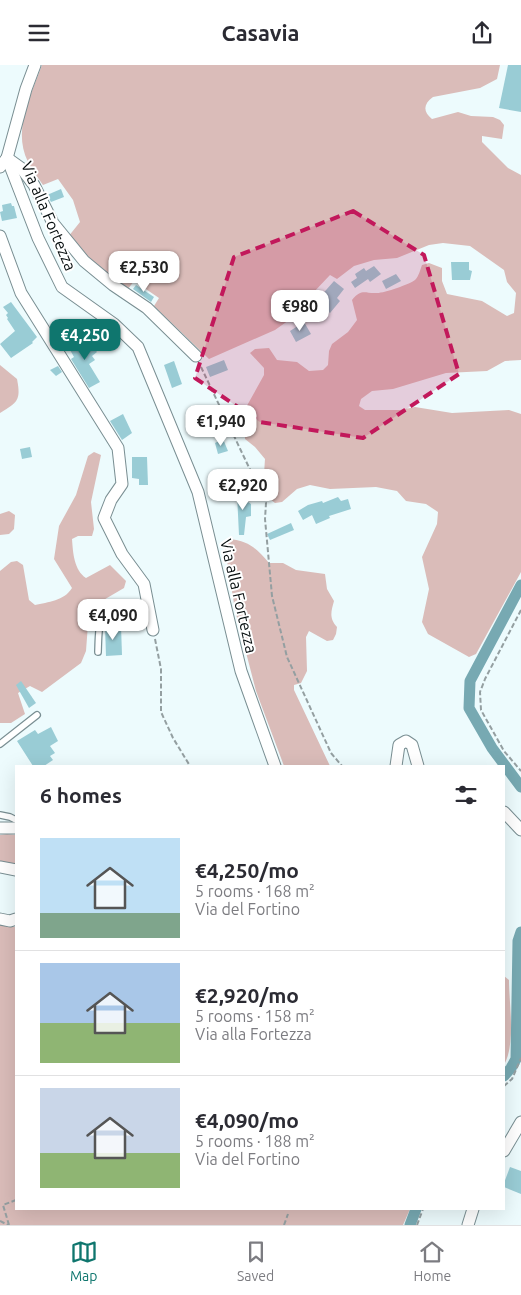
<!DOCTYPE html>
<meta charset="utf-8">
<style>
:root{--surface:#fff;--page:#f2f2f3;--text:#2b2b33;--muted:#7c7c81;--line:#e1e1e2;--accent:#0f766e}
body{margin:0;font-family:Ubuntu,sans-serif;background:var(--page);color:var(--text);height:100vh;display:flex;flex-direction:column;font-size:19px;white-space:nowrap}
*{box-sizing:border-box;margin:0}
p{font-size:16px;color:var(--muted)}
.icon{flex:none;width:28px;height:28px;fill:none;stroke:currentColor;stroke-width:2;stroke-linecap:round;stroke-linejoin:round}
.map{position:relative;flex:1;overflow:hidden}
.details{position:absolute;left:15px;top:700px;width:490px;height:445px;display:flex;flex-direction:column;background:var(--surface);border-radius:0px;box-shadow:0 5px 20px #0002}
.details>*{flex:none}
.price{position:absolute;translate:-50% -42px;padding:0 11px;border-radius:10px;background:#fff;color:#222;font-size:16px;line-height:32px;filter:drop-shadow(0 1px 2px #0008)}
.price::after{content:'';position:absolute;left:50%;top:30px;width:15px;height:11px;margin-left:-8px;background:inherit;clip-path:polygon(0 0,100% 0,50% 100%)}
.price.current{background:var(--accent);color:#fff}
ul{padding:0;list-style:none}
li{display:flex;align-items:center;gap:15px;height:125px;padding:0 25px}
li+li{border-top:1px solid var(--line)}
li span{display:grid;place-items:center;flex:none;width:140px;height:100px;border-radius:0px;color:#555}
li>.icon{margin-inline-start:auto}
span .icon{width:60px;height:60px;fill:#fffc;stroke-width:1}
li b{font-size:21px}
h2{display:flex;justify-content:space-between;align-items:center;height:60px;padding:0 25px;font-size:21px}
header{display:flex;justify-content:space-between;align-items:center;height:65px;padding:0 25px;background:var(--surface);font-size:22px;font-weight:700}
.tab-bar{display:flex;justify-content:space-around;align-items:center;height:70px;border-top:1px solid var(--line);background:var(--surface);font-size:14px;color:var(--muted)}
.tab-bar a{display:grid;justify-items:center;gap:2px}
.tab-bar .current{color:var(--accent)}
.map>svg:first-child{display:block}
.green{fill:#dabcb9}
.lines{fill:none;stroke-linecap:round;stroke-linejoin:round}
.canal{stroke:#77a9b2;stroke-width:11}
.building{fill:#99ccd5}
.lane-casing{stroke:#798e92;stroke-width:8}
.street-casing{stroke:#798e92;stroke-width:13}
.path{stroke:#949fa1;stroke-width:2;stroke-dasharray:5 2.5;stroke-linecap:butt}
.lane{stroke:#fff;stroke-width:5.5}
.street{stroke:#fff;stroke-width:11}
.marked{fill:#c2185b;fill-opacity:0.2;stroke:#c2185b;stroke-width:4;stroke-dasharray:10 6;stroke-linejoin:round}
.labels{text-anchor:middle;stroke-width:4;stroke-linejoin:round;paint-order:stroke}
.street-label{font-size:16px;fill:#060d0e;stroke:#fff}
</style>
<header><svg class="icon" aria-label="menu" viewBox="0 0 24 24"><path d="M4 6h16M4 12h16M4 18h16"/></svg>Casavia<svg class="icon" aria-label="share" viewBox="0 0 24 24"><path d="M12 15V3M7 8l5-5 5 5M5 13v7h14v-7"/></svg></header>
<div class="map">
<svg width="521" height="1160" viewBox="0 0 521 1160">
<rect width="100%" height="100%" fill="#edfbfd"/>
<g class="green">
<path d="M42,0H500L497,14L480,23L433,32C423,39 423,47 432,54L458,47L471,51L493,52L500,55L504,60L502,74L482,71V77L508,103L521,110V295L505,296L487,306L446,308L393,324L372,326L361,334L359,341L365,345H400L415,342L452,348L509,345L521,349V507L476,589L469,592L428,569L422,557L429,524L422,492L437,459L438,447L426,439L406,436L397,426L376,422L330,424L310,420L297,424L282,437L275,438C262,429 264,409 265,394L255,382L245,374L244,346L264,310V303L250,288L255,284L269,283L277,295L297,297L309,306L323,305L328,300L329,286L332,279L348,267L357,255L352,235C362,223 365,229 377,228C385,228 410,219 415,215C419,211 420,205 422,200L429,198L442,203V216L447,229L482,236L507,251L514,248L516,228L507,217L504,205L470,181L443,178L429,180L397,193L374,195L354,201L337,214L330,210L312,229L313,238L275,265L209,294L154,241L159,233L134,216L128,224L85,193L68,172L80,157L73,135L58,114L43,120C38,113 32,105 28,97C12,65 31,30 42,0Z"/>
<path d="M0,300L17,314C21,335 18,337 0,348Z"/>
<path d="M94,387L101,390L91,437L94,464L92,471H78L72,474C73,488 74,505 86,513L110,500L126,516L124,523L95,540L88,559L86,586L81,598L42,627L30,621L18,628L25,649L11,658H0V506L11,497L17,496L23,500L29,535L35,540C48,537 64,536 72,523L54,494L59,461L76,430L88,391Z"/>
<path d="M9,446L15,450L14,464L9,469L0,470V449Z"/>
<path d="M229,474C249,476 256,483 269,498H283L296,505L325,509L327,524L334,536C331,547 329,553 337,562L336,569L333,575L327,576L309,566L306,572L307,606L301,618L294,620V625L330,701H284L256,626L235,545L224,477Z"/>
<path d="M7,769L16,770V800L0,796V770Z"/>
<path d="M0,860L16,862V1144H410L403,1160H0Z"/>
<path d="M504,911L509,915C509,939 516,979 504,1000Z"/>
</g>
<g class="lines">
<g class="canal">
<path d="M521,520L470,616L469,643L492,683L521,722"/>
<path d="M504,1011L511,1003L516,994L518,876L521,867"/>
<path d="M410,1160L416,1144"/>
</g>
</g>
<g class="building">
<path d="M508,0H521V47L499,43Z"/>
<path d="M61,124L64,132L51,137L47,130Z"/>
<path d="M11,138L12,141H14L17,153L2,156L0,147L3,146L2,140Z"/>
<path d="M451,197H469V205L472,206L470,215H452Z"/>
<path d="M374,201L381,209L370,217L368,214L355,223L351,217L357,213L355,209L364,203L366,206Z"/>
<path d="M396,209L401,216L386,224L382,216Z"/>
<path d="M334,216L344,224L337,233L340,236L330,248L323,241L325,239L319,233Z"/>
<path d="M136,220L154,232L151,237L133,224Z"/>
<path d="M11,237L37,272L32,277L33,278L11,293L0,279L15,266L7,254L8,253L6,250L8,248L3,242Z"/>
<path d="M304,257L311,269L296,277L290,266Z"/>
<path d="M86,273L97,287L92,291L95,295L89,299L100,317L89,323L71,294L74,292L69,283Z"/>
<path d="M224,295L228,305L210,312L206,302Z"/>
<path d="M174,296L182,319L172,323L164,300Z"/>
<path d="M58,301L62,307L56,311L50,305Z"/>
<path d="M123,349L132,368L122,375L110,356Z"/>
<path d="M223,374L228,386L218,389L215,378Z"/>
<path d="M30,382L32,392L22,394L20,384Z"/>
<path d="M132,392H147L148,420H139V414L132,413Z"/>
<path d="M248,427V437L251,439V451L246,452L244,470H239L237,429Z"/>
<path d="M338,432L341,436L348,434L351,444L329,451L330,453L316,459L312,450L303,455L298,446L308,440L322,436L323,438Z"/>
<path d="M291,458L294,465L270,475L267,469Z"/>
<path d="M105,561H121L122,590L106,591Z"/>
<path d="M21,616L36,638L29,643L16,620Z"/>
<path d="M51,662L58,676L50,681L55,688L50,691L53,695L44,701H33L17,676L35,665L38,669Z"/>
<path d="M510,1102L521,1106V1129L504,1122V1118Z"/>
</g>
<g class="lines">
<defs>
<g id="lane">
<path d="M98,587C99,560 97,541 131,540L150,561"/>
<path d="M0,679L37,650"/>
<path d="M0,750L10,752L16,755"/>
</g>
<g id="street">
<path d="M7,93L38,173L62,222L114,259L138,282L198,427L241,606L275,701"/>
<path d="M7,93L21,103L34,120L53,158L84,196L113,220L147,243L196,291"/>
<path d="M0,102L7,93L26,24L35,0"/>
<path d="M0,171L21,228L118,383L122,419L111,435L104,453L122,489L144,519L153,565"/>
<path d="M396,701L399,680L406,676L412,680L418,701"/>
<path d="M504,747L521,765"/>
<path d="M0,763H16"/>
<path d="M0,802L16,805"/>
<path d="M0,854L10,856L16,854"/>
<path d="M504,1086L521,1057"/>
<path d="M468,1160L473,1144"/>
</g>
</defs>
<use href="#lane" class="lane-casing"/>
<use href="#street" class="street-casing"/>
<g class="path">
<path d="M201,302L266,438L265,454L272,531L287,592L331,688L342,701"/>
<path d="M521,545L485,614L480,627L481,645L504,686L521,706"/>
<path d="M155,574L161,604V647L173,673L190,701"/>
<path d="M504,1021L512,1014L521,993"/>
<path d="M0,1156L8,1160"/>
<path d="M9,1160L3,1140L16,1135"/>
<path d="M284,1160L288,1149"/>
<path d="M417,1160L423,1144"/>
</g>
<use href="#lane" class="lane"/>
<use href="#street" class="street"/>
</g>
<path class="marked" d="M353,146L424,190L459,309L363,373L260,357L195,313L234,192Z"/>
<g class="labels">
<g class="street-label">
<text transform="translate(49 151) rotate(67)" y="6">Via alla Fortezza</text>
<text transform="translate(239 531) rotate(77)" y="6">Via alla Fortezza</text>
</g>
</g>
</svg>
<b class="price" style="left:144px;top:228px">€2,530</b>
<b class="price" style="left:300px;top:267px">€980</b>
<b class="price current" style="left:85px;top:296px">€4,250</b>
<b class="price" style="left:221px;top:382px">€1,940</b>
<b class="price" style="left:243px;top:446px">€2,920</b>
<b class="price" style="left:113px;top:576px">€4,090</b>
<section class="details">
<h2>6 homes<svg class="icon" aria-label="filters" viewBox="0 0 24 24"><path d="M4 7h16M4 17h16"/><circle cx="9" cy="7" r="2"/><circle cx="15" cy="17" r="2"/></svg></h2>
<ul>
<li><span style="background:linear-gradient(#bfe0f5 75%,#7fa58c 0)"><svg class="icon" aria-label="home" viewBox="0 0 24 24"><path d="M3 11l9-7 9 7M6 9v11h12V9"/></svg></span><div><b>€4,250/mo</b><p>5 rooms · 168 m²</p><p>Via del Fortino</p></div></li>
<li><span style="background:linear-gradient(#a9c7e8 60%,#8fb573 0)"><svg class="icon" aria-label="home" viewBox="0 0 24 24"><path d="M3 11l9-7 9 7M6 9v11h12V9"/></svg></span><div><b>€2,920/mo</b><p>5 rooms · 158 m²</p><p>Via alla Fortezza</p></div></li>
<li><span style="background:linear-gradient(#c9d6e8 65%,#8fb573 0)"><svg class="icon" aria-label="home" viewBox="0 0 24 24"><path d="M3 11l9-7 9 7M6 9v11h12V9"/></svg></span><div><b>€4,090/mo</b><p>5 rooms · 188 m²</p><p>Via del Fortino</p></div></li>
</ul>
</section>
</div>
<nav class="tab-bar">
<a class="current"><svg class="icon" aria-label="map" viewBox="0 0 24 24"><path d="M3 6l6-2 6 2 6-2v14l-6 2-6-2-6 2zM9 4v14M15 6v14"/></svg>Map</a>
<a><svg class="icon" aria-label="saved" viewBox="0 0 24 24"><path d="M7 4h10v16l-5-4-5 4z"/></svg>Saved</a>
<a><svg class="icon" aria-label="home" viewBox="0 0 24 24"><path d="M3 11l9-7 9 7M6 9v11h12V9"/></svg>Home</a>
</nav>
